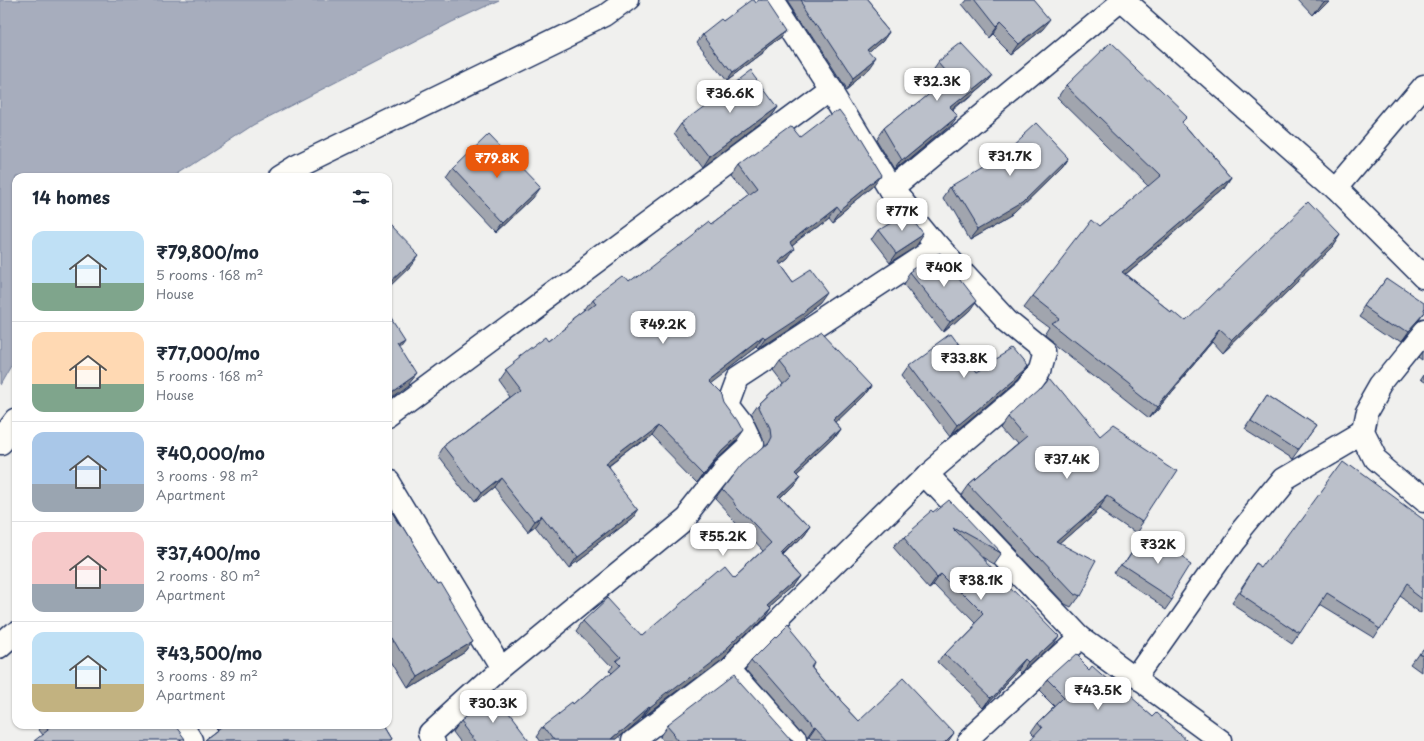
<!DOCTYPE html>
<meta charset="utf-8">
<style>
:root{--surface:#fff;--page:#f6f6f7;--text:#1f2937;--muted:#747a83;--line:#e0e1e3;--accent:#ea580c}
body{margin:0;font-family:"Playpen Sans",sans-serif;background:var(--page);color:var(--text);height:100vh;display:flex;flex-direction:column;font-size:15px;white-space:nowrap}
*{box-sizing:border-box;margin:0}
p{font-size:13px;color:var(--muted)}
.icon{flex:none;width:22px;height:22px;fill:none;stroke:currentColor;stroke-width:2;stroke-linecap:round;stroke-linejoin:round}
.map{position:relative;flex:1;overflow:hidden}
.details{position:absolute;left:12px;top:173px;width:380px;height:556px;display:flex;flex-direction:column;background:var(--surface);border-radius:12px;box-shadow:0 1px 3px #0004}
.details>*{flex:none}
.price{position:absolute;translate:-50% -34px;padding:0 9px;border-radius:8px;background:#fff;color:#222;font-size:13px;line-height:26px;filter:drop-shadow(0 1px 2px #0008)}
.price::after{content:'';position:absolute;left:50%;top:24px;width:12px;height:9px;margin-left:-6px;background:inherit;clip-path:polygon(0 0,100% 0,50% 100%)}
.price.selected{background:var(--accent);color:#fff}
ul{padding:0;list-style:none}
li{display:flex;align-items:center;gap:12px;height:100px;padding:0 20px}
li+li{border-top:1px solid var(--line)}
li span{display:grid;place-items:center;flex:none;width:112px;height:80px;border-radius:12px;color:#555}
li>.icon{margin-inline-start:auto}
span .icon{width:48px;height:48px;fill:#fffc;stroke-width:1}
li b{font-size:17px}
h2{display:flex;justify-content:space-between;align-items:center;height:48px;padding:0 20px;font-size:17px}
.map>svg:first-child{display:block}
.water{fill:#a7adbd;stroke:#6f7b97}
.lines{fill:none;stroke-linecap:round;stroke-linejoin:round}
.street-casing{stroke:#1b2f5e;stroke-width:25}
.secondary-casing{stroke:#1b2f5e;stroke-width:25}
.street{stroke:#fdfcf7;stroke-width:22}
.secondary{stroke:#fdfcf7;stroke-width:22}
.wall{fill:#a1a5ae;stroke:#1b2f5e}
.shaded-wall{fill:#83868d;stroke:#1b2f5e}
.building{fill:#bbc0ca;stroke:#1b2f5e}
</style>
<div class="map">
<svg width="1424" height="741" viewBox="0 0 1424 741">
<rect width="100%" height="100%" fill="#f0f0ee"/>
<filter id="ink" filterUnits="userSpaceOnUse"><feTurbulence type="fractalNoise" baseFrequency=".025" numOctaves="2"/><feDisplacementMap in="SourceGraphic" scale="8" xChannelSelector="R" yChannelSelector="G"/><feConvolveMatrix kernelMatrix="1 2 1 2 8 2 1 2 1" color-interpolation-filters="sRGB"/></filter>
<g filter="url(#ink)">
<path class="water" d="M0,0H499L452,22L253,125L174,177H16V357L0,385Z"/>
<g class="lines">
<defs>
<g id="street">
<path d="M1122,0L1336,189L1424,277"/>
<path d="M830,88L892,190L1122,0"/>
<path d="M1336,189L1424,85"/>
<path d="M892,190L938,246L1007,321L1045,352L1040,370L1026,389L926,474"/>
<path d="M1424,333L1382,385L1366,413L1362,433L1375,459L1424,500"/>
<path d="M388,416L830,88L773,0"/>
<path d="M388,482L501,669L430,734L435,741"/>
<path d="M0,646L16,632"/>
<path d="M729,668L793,741"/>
<path d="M501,669L685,518L724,469L751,444L741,423L727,405L737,378L938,246"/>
<path d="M1136,679L1234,540L1284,479L1362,433"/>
<path d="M182,725L192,741"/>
<path d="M633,741L729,668L926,474L1080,637"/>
<path d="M967,741L1080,637L1222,741"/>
</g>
<g id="secondary">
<path d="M279,177L295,167L605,16L627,0"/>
<path d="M0,443L16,422"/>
</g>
</defs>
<use href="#street" class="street-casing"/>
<use href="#secondary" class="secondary-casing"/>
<use href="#street" class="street"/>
<use href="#secondary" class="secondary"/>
</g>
<g class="wall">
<path d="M788,0H866L892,31L885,41L870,53L869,70L846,89Z"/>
<path d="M965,0H1035L1043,29L1012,54L992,34L988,38L961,5Z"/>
<path d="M1297,0H1328L1312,16Z"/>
<path d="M755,3L783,38L726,81L696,42L702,34L723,21Z"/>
<path d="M938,60L992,75L984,85L954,111L950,125L895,171L876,139L883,129L941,82L931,70Z"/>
<path d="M1066,86L1184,122L1232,178L1224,190L1125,274L1171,311L1185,320L1340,235L1332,247L1222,354L1212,343L1149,418L1045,336L1050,328L1023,308L1032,296L1099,227L1148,186L1058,98Z"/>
<path d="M777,107L770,117L702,168L675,132L682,122Z"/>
<path d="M801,138L875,187L833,221L829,216L792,245L787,258L779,264L792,282L822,304L796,324L758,349L756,347L709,382L736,441L714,461L698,481L652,434L608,468L632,518L568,567L536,526L528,532L493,488L473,504L438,458L444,448L510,397L497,379L504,369L549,341L587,312L586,310L593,300L629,283L712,224L748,197L732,176L739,166Z"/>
<path d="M1069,158L1062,168L1017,212L970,239L945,196L952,186Z"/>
<path d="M453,169L534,198L497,233L446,179Z"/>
<path d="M878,230L918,245L889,263L871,240Z"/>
<path d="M911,273L969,311L944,333L904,283Z"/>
<path d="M1387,278L1423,311L1418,322L1400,343L1360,316Z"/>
<path d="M1424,352V360L1420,357Z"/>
<path d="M780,359L871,386L864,396L836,423L841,429L834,439L797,474L799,476L792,486L780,498L808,527L801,537L785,554L802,573L795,583L769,606L770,607L763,617L721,659L642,718V717L615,741H540L536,735L543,725L574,704L609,673L607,671L611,666L577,630L584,620L642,635L685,600L733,578L763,550L716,500L723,490L763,446L762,439L751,416L758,406L783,382L773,369Z"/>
<path d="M910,365L976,371L1017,380L950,437L903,375Z"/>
<path d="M1424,376V385L1420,382Z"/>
<path d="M1267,393L1317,426L1293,459L1244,428Z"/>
<path d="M1009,416L1143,521L1136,531L1101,507L1059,544L1078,596L1071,606L1065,603L962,494L969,484L1017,443L1002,426Z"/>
<path d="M388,507L437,584L474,640L466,651L406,688L388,658Z"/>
<path d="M934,513L1001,554L994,564L982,557L1052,646L1022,674L1019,671L985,707L939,663L946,653L974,624L934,583L930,586L895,546L903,536Z"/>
<path d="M1424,519V613L1400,596L1373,638L1319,605L1293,644L1232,604L1258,565L1264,569Z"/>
<path d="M1145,532L1171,597L1164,607L1116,576Z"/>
<path d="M1424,650V673L1413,665Z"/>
<path d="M753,659L815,661L813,666L841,701L859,720L945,741H809L807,739L805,740L802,733L746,669Z"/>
<path d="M1091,669L1153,717L1033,736L1030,733L1037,723L1054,706L1039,691L1046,681Z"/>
<path d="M462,719L527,741H464L455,729Z"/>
<path d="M43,725H171L43,735L39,730Z"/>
<path d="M218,725H382L391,740L390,741H206L220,730L218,728L219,727Z"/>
<path d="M667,726L791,739L794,741H664L660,736Z"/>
</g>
<g class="shaded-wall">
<path d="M1324,0H1328L1312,16L1322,2Z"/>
<path d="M1051,19L1043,29L1012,54L1019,44Z"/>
<path d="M999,24L992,34L988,38L995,28Z"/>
<path d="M789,30L783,38L726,81L732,73Z"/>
<path d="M892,31L885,41L861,61L868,51Z"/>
<path d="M876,60L869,70L846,89L853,79Z"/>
<path d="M992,75L984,85L944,118L951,108Z"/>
<path d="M777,107L770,117L702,168L709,157Z"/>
<path d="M958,115L950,125L895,171L902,161Z"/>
<path d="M1069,158L1062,168L1017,212L970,239L978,229Z"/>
<path d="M882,177L875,187L833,221L840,211Z"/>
<path d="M1232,178L1224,190L1114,283L1122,272Z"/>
<path d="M541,188L534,198L497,233L504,223Z"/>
<path d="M836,206L829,216L783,252L790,242Z"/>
<path d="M925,234L918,245L889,263L896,253Z"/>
<path d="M1340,235L1332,247L1222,354L1231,342Z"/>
<path d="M794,248L787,258L770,271L777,261Z"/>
<path d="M419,255L411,266L388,288V284Z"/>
<path d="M829,294L822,304L796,324L758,349L765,339Z"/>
<path d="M976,301L969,311L944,333L951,323Z"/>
<path d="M1424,314L1418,322L1400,343L1407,333Z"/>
<path d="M1220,332L1212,343L1149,418L1157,406Z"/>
<path d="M763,337L756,347L700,390L707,380Z"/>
<path d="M404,338L395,350L397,342Z"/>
<path d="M1027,366L1017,380L950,437L957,427Z"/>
<path d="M417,374L408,385L388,400V395L389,394Z"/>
<path d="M871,386L864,396L827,432L834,421Z"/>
<path d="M659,424L652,434L598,475L605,465Z"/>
<path d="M841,429L834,439L788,482L795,472Z"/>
<path d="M743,431L736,441L714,461L698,481L705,471L721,451Z"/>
<path d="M799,476L792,486L771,506L778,496Z"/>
<path d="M500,478L493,488L473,504L480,494Z"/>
<path d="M1108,497L1101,507L1049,553L1056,542Z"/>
<path d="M639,508L632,518L568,567L575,557Z"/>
<path d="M543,516L536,526L528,532L535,522Z"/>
<path d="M808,527L801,537L776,562L783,552Z"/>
<path d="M802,573L795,583L760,614L767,604Z"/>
<path d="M941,573L934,583L930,586L937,576Z"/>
<path d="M770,607L763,617L721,659L642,718L650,708Z"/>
<path d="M1059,636L1052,646L1022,674L1029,664Z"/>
<path d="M474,640L466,651L406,688L414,676Z"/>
<path d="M1026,661L1019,671L985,707L992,697Z"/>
<path d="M649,707L642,717L615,741H610Z"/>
<path d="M814,729L807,739L805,740L812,730Z"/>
<path d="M952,731L945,741H942Z"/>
</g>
<g class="building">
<path d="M751,0H753L755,3L759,0H769L789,30L732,73L702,34L721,19L723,21Z"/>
<path d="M801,0H866L892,31L868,51L876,60L853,79Z"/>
<path d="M973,0H1035L1051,19L1019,44L999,24L995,28Z"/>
<path d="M961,42L992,75L951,108L958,115L902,161L883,129L950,74L938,60Z"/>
<path d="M1110,43L1187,117L1183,121L1232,178L1122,272L1171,311L1172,309L1185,320L1308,202L1340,235L1231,342L1220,332L1157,406L1053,324L1061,319L1032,296L1091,220L1099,227L1159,176L1066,86Z"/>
<path d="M750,71L777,107L709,157L682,122Z"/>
<path d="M839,109L848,121L882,177L840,211L836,206L790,242L794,248L777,261L792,282L811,270L829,294L803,314L765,339L763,337L707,380L722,395L724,402L737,420L743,431L721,451L705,471L659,424L605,465L639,508L575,557L543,516L535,522L500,478L480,494L444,448L520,390L504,369L546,337L549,341L596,305L593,300L624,277L629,283L709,221L712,224L757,190L739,166L792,127L801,138Z"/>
<path d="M1036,123L1069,158L1024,202L978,229L952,186L997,159Z"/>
<path d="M489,134L541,188L504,223L453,169Z"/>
<path d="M908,212L925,234L896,253L878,230Z"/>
<path d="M388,223L419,255L388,284Z"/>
<path d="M940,254L976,301L951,323L911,273Z"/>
<path d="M1387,278L1424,303V310L1423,311L1424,314L1407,333L1367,306Z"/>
<path d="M388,313L404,338L397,342L417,374L389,394L388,396Z"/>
<path d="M821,333L871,386L834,421L841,429L795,472L799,476L778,496L808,527L783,552L802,573L767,604L770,607L728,648L650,708L649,707L610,741H555L543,725L573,702L574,704L618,665L614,661L619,657L584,620L608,598L642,635L684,599L685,600L724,567L733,578L772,542L723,490L740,467L767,443L770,437L769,429L758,406L792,374L780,359Z"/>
<path d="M950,336L976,371L1013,349L1027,366L1024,370L957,427L910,365Z"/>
<path d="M1050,377L1100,438L1113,427L1177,469L1143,521L1108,497L1056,542L1096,563L1078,596L1072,593L969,484L1026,436L1009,416L1041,388Z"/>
<path d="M1267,393L1317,426L1300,449L1251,418Z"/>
<path d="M1344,460L1424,519V598L1407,585L1380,628L1326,594L1300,634L1240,594L1258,565L1264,569Z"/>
<path d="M950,500L1001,554L952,527L1059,636L1029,664L1026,661L992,697L946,653L983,615L941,573L937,576L903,536L932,511L934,513Z"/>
<path d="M388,507L400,526H401L437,584L440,583L474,640L414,676L392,638L388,640Z"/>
<path d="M1145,532L1192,563L1171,597L1123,566Z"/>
<path d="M786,626L815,661L812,665L841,701L859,720L903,679L952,731L942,741H825L814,729L812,730L809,723L753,659Z"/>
<path d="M1424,650V657L1420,655Z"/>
<path d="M1076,654L1091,669L1094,665L1153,717L1157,713L1188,741H1029L1041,728L1037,723L1063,698L1046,681Z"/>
<path d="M734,675L791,739L794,741H680L667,726Z"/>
<path d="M494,696L527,740L526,741H479L462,719Z"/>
<path d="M52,725H171L183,741H35L53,727Z"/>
<path d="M227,725H382L391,740L389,741H206Z"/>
</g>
</g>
</svg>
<b class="price" style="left:937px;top:102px">₹32.3K</b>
<b class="price" style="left:730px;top:114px">₹36.6K</b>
<b class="price" style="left:1010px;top:177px">₹31.7K</b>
<b class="price selected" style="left:497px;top:179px">₹79.8K</b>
<b class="price" style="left:902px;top:232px">₹77K</b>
<b class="price" style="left:944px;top:288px">₹40K</b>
<b class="price" style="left:663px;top:345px">₹49.2K</b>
<b class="price" style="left:964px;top:379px">₹33.8K</b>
<b class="price" style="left:1067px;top:480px">₹37.4K</b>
<b class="price" style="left:723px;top:557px">₹55.2K</b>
<b class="price" style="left:1158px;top:565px">₹32K</b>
<b class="price" style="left:981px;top:601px">₹38.1K</b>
<b class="price" style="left:1098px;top:711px">₹43.5K</b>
<b class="price" style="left:493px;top:724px">₹30.3K</b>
<section class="details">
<h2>14 homes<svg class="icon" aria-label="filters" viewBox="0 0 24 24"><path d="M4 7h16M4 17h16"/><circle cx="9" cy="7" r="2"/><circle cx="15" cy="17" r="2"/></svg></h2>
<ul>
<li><span style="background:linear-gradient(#bfe0f5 65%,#7fa58c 0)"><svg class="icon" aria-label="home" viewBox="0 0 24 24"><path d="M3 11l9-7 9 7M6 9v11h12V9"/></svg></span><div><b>₹79,800/mo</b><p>5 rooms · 168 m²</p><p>House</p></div></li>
<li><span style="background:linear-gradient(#ffd9b3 65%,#7fa58c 0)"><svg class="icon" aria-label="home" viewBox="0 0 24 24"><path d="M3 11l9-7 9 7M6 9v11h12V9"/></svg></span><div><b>₹77,000/mo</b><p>5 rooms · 168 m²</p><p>House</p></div></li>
<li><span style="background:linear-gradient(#a9c7e8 65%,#9aa5b1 0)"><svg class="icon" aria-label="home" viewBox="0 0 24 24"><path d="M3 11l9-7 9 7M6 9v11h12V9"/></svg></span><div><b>₹40,000/mo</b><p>3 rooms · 98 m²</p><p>Apartment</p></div></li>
<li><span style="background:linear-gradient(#f6c9c9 65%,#9aa5b1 0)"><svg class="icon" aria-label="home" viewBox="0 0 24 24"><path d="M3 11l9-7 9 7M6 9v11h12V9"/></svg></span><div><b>₹37,400/mo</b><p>2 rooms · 80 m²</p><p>Apartment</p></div></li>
<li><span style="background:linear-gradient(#bfe0f5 65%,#c2b280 0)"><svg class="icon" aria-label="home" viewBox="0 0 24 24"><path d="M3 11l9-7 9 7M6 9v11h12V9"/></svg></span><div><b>₹43,500/mo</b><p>3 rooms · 89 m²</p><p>Apartment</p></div></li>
</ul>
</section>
</div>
